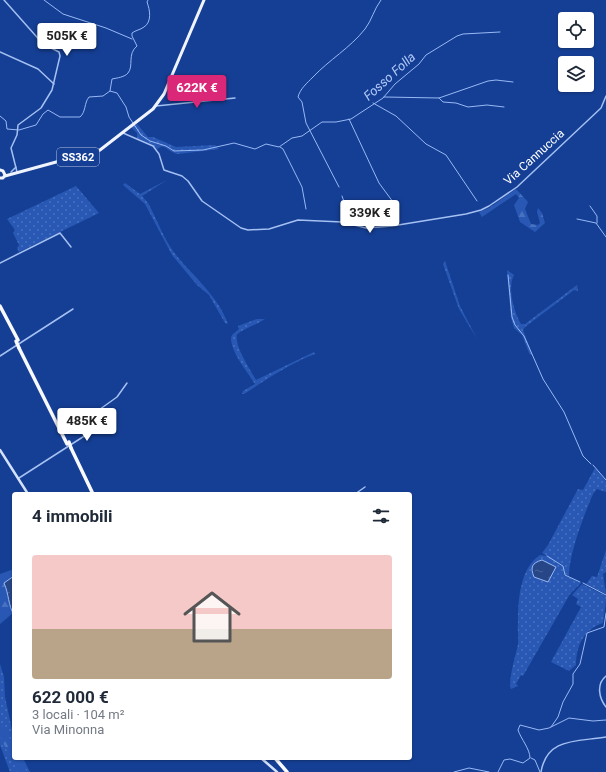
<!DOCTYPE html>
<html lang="it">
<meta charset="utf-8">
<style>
:root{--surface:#fff;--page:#f6f6f7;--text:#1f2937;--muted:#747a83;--line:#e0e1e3;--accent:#db2777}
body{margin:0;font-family:Roboto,sans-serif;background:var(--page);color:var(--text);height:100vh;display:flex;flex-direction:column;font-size:15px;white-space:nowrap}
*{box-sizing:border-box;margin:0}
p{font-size:13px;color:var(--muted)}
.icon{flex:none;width:22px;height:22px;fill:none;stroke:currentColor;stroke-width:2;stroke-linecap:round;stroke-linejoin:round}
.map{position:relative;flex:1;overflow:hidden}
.sheet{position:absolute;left:12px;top:492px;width:400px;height:268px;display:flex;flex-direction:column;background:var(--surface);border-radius:4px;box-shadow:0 1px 3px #0004}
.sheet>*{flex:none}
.fabs{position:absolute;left:558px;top:12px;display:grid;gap:8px}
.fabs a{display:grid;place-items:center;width:36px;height:36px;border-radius:4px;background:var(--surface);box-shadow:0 1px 3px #0004;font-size:20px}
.price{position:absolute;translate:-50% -34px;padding:0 9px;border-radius:4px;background:#fff;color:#222;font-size:13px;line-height:26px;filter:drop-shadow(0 1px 2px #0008)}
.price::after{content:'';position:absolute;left:50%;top:24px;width:12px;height:9px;margin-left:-6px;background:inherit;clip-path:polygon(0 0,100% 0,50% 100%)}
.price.selected{background:var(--accent);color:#fff}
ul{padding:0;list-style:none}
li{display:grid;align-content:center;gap:8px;height:212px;padding:0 20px}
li+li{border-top:1px solid var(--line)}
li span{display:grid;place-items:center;height:124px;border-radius:4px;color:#555}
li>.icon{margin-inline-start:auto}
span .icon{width:72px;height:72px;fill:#fffc;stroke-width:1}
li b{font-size:17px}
h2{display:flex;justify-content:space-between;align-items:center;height:48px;padding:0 20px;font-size:17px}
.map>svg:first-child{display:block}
.grass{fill:url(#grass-dots)}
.forest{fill:url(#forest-firs)}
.water{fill:url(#water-ripples);stroke:#98b9f5}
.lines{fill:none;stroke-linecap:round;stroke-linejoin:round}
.stream{stroke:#98b9f5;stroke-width:1}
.minor{stroke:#a5c0f2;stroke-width:1.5}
.secondary{stroke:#d4e1fc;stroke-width:2.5}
.primary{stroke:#f0f4ff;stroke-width:3}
.trunk{stroke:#f8faff;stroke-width:3.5}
.trunk-bridge{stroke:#f8faff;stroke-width:3.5}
.labels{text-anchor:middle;stroke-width:4;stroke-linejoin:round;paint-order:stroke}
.shield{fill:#153f95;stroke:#b9c5df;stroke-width:1}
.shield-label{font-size:11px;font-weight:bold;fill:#fff}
.street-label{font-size:12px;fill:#fff;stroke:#153f95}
.water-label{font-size:13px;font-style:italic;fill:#b2caf8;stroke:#153f95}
</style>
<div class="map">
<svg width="606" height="772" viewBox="0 0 606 772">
<defs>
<pattern id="grass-dots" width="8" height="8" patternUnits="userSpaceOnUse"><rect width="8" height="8" fill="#2858b4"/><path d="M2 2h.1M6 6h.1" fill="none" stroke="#4871bf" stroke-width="1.8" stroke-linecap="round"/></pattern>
<pattern id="forest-firs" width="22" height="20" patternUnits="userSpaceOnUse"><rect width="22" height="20" fill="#2858b4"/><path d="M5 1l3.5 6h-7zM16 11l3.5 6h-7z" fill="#4871bf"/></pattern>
<pattern id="water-ripples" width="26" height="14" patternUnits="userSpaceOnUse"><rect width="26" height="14" fill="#274687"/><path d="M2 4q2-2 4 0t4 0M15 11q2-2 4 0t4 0" fill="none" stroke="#476299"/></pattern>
</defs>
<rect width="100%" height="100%" fill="#153f95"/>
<g class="grass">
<path d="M137,124L148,137H153L176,147L215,145L219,149L178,154C171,153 168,148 162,146L157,149L149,143L137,138V133L131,127Z"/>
<path d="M167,180L142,196L148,203C157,219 164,240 176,255C194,277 218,296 228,324L225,323L209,295L197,285L172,255L145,204L123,185L125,183L140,194Z"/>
<path d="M76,186L99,213L19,252L17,248L19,245L13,233L15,230L7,219Z"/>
<path d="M445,261L460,306L477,339L459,309L443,264Z"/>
<path d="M507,270L514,275C507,288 514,312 521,324H525L577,285L578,291L574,290L525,327L523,330L533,356L529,353L522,335L514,328L511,318Z"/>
<path d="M257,319H265C256,325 245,328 237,334C234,346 250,369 256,380L314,352L315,354C289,364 267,379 244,394H242L243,391L255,384C247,371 232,354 231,339C231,334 236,332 239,329L238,326Z"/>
<path d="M595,468L606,481V492L597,489L593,494C584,515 569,554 569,576L565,574L563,565L542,553L548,545L578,489L583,490Z"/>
<path d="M606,550V572L603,574L606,594L586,584L592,576L597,577Z"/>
<path d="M540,555L547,556L563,566L564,575L581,583L570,594L523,676L521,675L516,684L518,686L511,689C508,679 516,655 518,644C519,637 517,629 518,622C518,600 520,568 540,555Z"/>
<path d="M582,584L606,596C606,605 604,614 603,623C584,629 576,646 576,665L569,671L551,662L581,607L576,604L578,599L572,595Z"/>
<path d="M0,664L4,677L5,697L14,739V758H23L30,772H10L0,745Z"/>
</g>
<g class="forest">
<path d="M516,189L528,202L525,209L531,224L538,225L540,223L537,212L538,208L542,213L545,223L535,232L520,222L514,205L519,198L516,194L482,217L479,212L489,208Z"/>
<path d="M14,569V576L4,583C9,594 8,604 13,613L0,624V574Z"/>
<path d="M2,726L14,745V758H19L27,772H16C15,756 0,748 0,728Z"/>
</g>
<g class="water">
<path d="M542,560L556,567L548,582L534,577C530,567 532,563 542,560Z"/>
<path d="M14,576V615C8,605 9,594 4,583Z"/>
</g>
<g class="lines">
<g class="stream">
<path d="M44,0L63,14L106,28L132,39"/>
<path d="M110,91L112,79C117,78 125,77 128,73C134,66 127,54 137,46L132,36V33C136,30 140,30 144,27C152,22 150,10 147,2L148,0"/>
<path d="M384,97L439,98L488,81L496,80L513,82"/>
<path d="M439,98L443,102L456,103L468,107L487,105L504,107"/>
<path d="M373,103L396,116L426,144L446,155L477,201"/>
<path d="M0,116L6,121L7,129L19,130L36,125L43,114L48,110L60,117H80C86,112 84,103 89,97L103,96L110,91L117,93L126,107L129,117L141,135L150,141L166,146L174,151L203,150L234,143L255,149L266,144L279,147L292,138L302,136L322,122H336L351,119L383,98L395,84L419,64L426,55L457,36L463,34L500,32"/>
<path d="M349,119L379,183L396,206"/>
<path d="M280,147L283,149L302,187L306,209"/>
<path d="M339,187L306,123L302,102L298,97C300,89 307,83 313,77C329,60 350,48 365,29C372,20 374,9 381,0"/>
<path d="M342,196L347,210"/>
<path d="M590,206L597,216V223"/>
<path d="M577,219L596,223L606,237"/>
<path d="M508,275L512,317L515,325L524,336L543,379L564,412L583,456L591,464"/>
<path d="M593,465L606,480"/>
<path d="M547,556L563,566L565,575L580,582"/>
<path d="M583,583L606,595"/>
<path d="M551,727L558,717L563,702L573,684V674L580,664L587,633L604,627L606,613"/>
<path d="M531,758L535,760L540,772"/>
<path d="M454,772L469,768L489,772"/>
<path d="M498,772L504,760L510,759L523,763L530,758C530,749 521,739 518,730L520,725L539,730L549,728L569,718L593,721L606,720"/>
</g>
<g class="minor">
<path d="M4,0L43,44L59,52L60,56L52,90L41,108L18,125L17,135L11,148L17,172"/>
<path d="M0,52L38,69L54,84"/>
<path d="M156,106L235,98"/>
<path d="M123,133L153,146L159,154L164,170L182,176L188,181L202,201L241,228L248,230L269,229L298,220L342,222L366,228L392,226L466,214L481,210L489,206L517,187L601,108L606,96"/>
<path d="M11,172L16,167"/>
<path d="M0,263L60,233L71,247"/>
<path d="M0,356L73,309"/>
<path d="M19,478L89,433L87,426L89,417L117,397L127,383"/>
<path d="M355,494L365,487"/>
<path d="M606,676C596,684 599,698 606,707"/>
<path d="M541,772C547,737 577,742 606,737"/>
</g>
<g class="secondary">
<path d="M0,450L28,494"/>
<path d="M261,758L277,772"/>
</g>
<g class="primary">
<path d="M0,170L3,171L5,175L3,178H0"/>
<path d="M5,176L100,150L153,109L164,94L204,0"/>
</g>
<g class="trunk">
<path d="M0,306L18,340"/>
<path d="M19,348L67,444"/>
<path d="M71,448L93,494"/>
<path d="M275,758L287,772"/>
</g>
<g class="trunk-bridge">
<path d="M16,341L19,348"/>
<path d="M69,442L71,448"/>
</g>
</g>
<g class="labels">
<rect class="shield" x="57" y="148" width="42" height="18" rx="3"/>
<g class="shield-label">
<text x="78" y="161">SS362</text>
</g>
<g class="street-label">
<text transform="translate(534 157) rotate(-42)" y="4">Via Cannuccia</text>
</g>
<g class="water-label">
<text transform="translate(389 76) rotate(-42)" y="5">Fosso Folla</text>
</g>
</g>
</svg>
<div class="fabs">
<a><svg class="icon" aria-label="locate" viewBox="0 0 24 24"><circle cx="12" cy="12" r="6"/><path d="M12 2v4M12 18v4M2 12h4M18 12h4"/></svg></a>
<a><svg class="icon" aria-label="layers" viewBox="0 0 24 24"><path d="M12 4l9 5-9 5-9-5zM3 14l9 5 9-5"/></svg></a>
</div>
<b class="price" style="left:67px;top:57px">505K €</b>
<b class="price selected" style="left:197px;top:109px">622K €</b>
<b class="price" style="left:370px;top:234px">339K €</b>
<b class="price" style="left:87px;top:442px">485K €</b>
<section class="sheet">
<h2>4 immobili<svg class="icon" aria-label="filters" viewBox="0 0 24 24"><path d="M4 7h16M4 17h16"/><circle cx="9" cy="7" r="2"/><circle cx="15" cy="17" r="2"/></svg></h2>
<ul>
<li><span style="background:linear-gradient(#f6c9c9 60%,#b9a48a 0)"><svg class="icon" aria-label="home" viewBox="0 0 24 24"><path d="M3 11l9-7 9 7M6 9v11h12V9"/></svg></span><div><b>622 000 €</b><p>3 locali · 104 m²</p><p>Via Minonna</p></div></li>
</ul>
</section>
</div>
